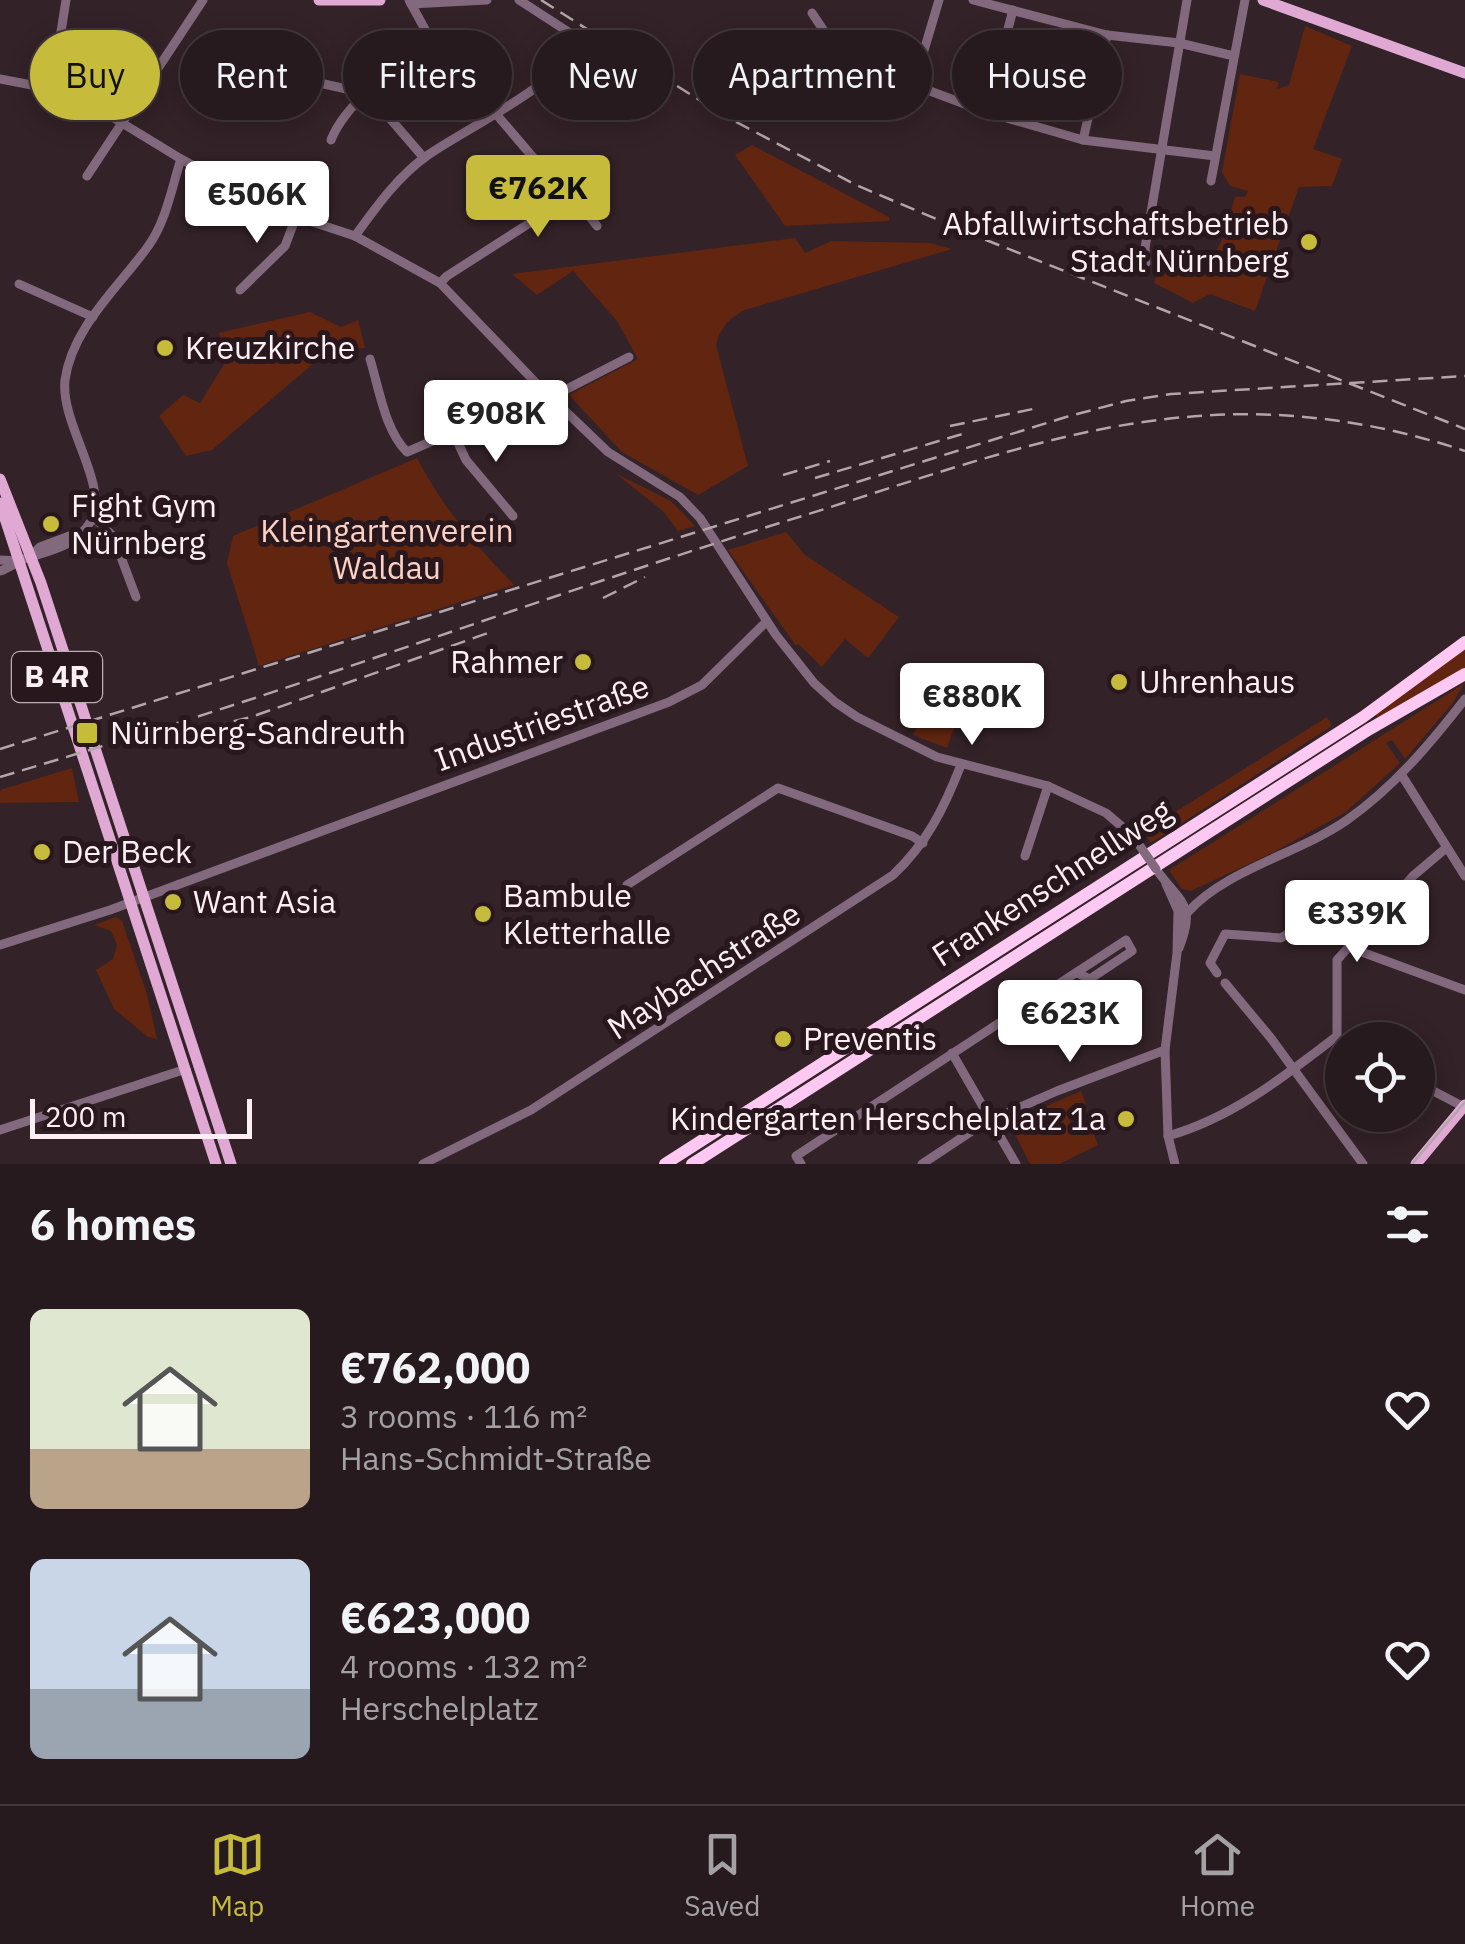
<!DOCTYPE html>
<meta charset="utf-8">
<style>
:root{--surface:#261a1e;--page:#32272b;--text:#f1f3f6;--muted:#a4a1a4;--line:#42383c;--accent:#c7bb3b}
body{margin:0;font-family:"IBM Plex Sans",sans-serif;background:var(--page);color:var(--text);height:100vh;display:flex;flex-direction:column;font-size:38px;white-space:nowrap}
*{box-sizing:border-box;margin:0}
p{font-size:32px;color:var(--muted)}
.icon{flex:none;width:55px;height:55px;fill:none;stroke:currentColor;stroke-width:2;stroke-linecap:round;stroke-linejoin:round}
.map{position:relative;height:1164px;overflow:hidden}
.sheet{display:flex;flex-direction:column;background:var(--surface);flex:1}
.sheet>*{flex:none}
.top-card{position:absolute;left:30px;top:30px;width:1405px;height:90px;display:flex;gap:20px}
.controls{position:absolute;left:1325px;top:1022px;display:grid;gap:20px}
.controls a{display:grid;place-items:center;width:110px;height:110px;border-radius:50%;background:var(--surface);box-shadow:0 5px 25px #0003,0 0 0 2px var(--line);font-size:50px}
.scale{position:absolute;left:30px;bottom:25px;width:222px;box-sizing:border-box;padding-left:10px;border:5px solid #fcf0f4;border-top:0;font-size:28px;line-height:35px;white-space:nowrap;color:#fcf0f4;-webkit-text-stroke:8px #28181e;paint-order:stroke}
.price{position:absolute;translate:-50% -85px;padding:0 22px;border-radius:10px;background:#fff;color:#222;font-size:32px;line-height:65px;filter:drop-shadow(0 2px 5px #0008)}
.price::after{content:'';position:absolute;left:50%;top:60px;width:30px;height:22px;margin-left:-15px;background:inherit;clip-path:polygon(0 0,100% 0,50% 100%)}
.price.selected{background:var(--accent);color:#111}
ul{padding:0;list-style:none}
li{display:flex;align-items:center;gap:30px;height:250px;padding:0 30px}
li span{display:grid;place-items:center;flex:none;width:280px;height:200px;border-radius:15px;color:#555}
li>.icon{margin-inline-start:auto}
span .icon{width:120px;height:120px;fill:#fffc;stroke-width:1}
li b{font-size:42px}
h2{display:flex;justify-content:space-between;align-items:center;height:120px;padding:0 30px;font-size:42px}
.tag{padding:0 35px;border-radius:45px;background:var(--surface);box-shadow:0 5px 25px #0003,0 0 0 2px var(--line);font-size:35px;line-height:90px}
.tag.selected{background:var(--accent);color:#111}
.tabs{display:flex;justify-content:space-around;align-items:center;height:140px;border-top:2px solid var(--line);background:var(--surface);font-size:28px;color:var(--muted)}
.tabs a{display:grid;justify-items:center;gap:5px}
.tabs .selected{color:var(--accent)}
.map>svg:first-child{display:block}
.green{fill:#612510}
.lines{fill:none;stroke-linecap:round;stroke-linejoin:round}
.minor{stroke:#83697d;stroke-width:9}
.major{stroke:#e0a9d4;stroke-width:11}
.highway{stroke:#fdc8f1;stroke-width:12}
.tram{stroke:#b3a6aa;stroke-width:2.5}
.rail{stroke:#b3a6aa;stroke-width:2.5;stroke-dasharray:15 8;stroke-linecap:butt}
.minor-bridge{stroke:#83697d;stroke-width:9}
.poi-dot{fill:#c7bb3b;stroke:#28181e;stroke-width:4}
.labels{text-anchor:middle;stroke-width:10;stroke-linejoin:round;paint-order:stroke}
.shield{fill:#28181e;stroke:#bcafb4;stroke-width:2.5}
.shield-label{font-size:30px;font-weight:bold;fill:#fcf0f4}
.poi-label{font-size:32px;fill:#fcf0f4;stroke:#28181e;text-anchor:start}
.park-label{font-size:32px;fill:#fcd1c4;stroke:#28181e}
.street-label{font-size:32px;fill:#fcf0f4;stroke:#28181e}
</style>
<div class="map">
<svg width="1465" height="1164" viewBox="0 0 1465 1164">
<rect width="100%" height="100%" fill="#332228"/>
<g class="green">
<path d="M1305,26L1352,46L1313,149L1342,159L1332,186L1299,187L1255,311L1210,294L1193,303L1154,283L1161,261L1203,274L1223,238L1235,197H1245L1248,191L1230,186L1222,172L1240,74L1279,82L1277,89L1289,85Z"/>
<path d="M752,145L889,217V221L785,226L735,155Z"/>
<path d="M795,238L805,253L831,241L930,243L952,249L745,310C728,319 721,327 716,345L748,466L698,495L622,452L569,395L638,359L617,321L573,271L537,295L512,274Z"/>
<path d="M310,312L341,327L358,320L365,348L328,351L212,450L186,456L159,416L183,395L200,403L231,353L218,333Z"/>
<path d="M417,458C446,512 472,541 514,585L259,666L227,563L233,536Z"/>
<path d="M615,473L671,501L695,526L678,531L663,511Z"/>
<path d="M786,532L805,555L899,617L868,658L845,639L822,667L798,644L796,646L728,550Z"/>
<path d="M1465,647V669L1379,719L1375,714Z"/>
<path d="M1465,683L1452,704L1405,759L1392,740L1386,743L1400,763L1346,812L1272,853L1191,891L1182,889L1169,870Z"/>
<path d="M929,702L958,716L947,748L913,735Z"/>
<path d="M1327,717L1332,725L1327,729L1151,843L1143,832Z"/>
<path d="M72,768L79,802L0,803V791L3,789Z"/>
<path d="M116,917L122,921L147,994L157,1039L148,1037L114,1009L96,970L113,959L117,945L111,931L94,925Z"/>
<path d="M1081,1091L1088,1111L1069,1119L1073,1127L1089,1121L1098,1145L1059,1164H1030L1009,1122Z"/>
</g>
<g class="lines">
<g class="minor">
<path d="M409,0L427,33L566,196L575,198L597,226"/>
<path d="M973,0L1107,35L1179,43L1234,56"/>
<path d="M411,4L487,0"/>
<path d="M812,13L826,34L853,56L898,79L986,112L1083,140L1215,156"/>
<path d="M270,72L369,94"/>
<path d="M0,79L42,87L91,104L181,159L276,210L355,236L440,283L538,385L608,452L680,497L700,518L776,635L814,683L835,702L857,717L937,757L1048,786L1106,813L1133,836"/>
<path d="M914,84L939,0"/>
<path d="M42,87L60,38L66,0"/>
<path d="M369,94L424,158"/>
<path d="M986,112L1013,10"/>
<path d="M331,140C345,104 385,82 400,44"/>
<path d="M1083,140L1107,35"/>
<path d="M87,176L203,0"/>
<path d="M1211,181L1245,0"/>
<path d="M355,236C376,207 398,176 428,155C467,128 556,86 578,46L570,33L519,0"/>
<path d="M1146,263L1145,248L1187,0"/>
<path d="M440,283L447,276L564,201L566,196"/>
<path d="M19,284L93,317"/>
<path d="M240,290L285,246L296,217"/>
<path d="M370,359C379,388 385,431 407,452L453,432L538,385"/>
<path d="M555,401L565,390L629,357"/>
<path d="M453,432L466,460L513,516"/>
<path d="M93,517L113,536L136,597"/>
<path d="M31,556L40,547L72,535"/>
<path d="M0,560L19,561"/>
<path d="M0,571C10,568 17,561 27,558C52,550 76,546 91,521C110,485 60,424 65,380C72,327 120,286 149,245C166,221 172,187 181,159"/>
<path d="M1401,774L1465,876"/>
<path d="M1025,856L1048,786"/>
<path d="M1156,869C1180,903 1197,903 1179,948"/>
<path d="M1166,884L1178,911L1177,953L1165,1050L1168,1136L1175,1164"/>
<path d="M627,885L778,788L912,836L923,843"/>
<path d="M1188,912C1225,870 1300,853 1347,820C1393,788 1431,743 1465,699"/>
<path d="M0,945L110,910L669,702L702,685L766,622"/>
<path d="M1217,973L1210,963L1225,934L1281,938L1289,933L1344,940L1359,951L1465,990"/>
<path d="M1225,983L1270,1037L1363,1164"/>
<path d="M952,1053L1016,1164"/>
<path d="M1418,1083L1464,1107"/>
<path d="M0,1130L186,1069"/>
<path d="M1168,1136C1232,1118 1285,1076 1337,1036V960L1413,876L1446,848"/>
<path d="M423,1164L531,1110L893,875C927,843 944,808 961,765"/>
<path d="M801,1164L796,1156L1126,940L1132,951L1090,979L1077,973"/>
<path d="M922,1164L984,1123L1057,1091L1165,1050"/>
</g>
<g class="major">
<path d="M319,0H380"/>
<path d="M1263,0L1465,73"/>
<path d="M0,479L41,583L231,1164"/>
<path d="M0,503L216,1164"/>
<path d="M1416,1164L1465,1105"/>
</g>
<g class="highway">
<path d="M665,1164L1363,717L1465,642"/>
<path d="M692,1164L1368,730L1465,674"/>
</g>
<path class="tram" d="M1412,1164L1465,1102"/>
<g class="rail">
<path d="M541,0L723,115L856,185L986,240L1465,429"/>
<path d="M950,426L1033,409"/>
<path d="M783,475L830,461"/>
<path d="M815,478L969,432"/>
<path d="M603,598L645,577"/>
<path d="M189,732L251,717L488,633"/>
<path d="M0,749L1066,417L1126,401L1171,394L1465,376"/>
<path d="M0,777C63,758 127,739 190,719C390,655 586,583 786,521C914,482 1053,428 1186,417C1280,408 1376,421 1465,451"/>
</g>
<path class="minor-bridge" d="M1133,836L1156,869"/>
</g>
<g class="poi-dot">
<circle cx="1309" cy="242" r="10"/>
<circle cx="165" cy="348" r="10"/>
<circle cx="51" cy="524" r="10"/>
<circle cx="583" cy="662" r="10"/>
<circle cx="1119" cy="682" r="10"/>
<rect x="75" y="721" width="24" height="24" rx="5"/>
<circle cx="42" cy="852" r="10"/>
<circle cx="173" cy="902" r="10"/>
<circle cx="483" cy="914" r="10"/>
<circle cx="783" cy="1039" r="10"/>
<circle cx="1126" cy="1119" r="10"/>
</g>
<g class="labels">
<rect class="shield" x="12" y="652" width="90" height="50" rx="8"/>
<g class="shield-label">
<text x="57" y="687">B 4R</text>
</g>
<g class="poi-label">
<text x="1289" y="235" text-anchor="end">Abfallwirtschaftsbetrieb<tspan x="1289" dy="37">Stadt Nürnberg</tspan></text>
<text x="185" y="359">Kreuzkirche</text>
<text x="71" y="517">Fight Gym<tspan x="71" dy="37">Nürnberg</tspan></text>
<text x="563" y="673" text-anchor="end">Rahmer</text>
<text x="1139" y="693">Uhrenhaus</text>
<text x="110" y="744">Nürnberg-Sandreuth</text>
<text x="62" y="863">Der Beck</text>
<text x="503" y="907">Bambule<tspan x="503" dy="37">Kletterhalle</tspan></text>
<text x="193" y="913">Want Asia</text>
<text x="803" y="1050">Preventis</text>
<text x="1106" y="1130" text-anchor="end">Kindergarten Herschelplatz 1a</text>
</g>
<g class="park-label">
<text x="387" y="542">Kleingartenverein<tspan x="387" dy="37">Waldau</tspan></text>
</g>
<g class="street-label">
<text transform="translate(542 723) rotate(-20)" y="11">Industriestraße</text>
<text transform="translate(1052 883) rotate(-33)" y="11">Frankenschnellweg</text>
<text transform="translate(704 971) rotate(-33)" y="11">Maybachstraße</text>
</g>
</g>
</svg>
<div class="controls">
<a><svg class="icon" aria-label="locate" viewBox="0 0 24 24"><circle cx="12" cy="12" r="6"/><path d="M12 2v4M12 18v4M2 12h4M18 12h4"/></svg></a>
</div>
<div class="scale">200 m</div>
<b class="price selected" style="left:538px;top:240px">€762K</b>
<b class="price" style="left:257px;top:246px">€506K</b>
<b class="price" style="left:496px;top:465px">€908K</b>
<b class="price" style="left:972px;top:748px">€880K</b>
<b class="price" style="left:1357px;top:965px">€339K</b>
<b class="price" style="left:1070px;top:1065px">€623K</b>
<div class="top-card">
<a class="tag selected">Buy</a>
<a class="tag">Rent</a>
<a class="tag">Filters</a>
<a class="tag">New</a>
<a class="tag">Apartment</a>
<a class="tag">House</a>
</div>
</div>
<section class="sheet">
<h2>6 homes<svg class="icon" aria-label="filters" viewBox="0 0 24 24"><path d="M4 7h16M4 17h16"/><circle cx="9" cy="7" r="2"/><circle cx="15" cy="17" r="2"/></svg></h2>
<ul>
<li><span style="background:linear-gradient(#dfe7d0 70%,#b9a48a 0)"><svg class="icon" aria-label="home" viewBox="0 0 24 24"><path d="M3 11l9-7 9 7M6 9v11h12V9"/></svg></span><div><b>€762,000</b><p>3 rooms · 116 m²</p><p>Hans-Schmidt-Straße</p></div><svg class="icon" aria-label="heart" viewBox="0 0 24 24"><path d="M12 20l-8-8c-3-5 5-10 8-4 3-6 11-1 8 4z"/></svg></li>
<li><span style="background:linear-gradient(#c9d6e8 65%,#9aa5b1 0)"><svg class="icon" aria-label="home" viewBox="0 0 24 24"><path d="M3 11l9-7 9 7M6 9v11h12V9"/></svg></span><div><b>€623,000</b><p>4 rooms · 132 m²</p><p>Herschelplatz</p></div><svg class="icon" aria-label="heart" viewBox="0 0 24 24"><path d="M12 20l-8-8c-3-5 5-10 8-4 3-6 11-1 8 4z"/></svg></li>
</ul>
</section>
<nav class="tabs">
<a class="selected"><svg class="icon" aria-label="map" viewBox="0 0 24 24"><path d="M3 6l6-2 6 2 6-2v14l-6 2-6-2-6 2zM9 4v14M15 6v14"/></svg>Map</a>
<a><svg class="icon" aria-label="saved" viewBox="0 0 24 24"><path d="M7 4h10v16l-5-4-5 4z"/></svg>Saved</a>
<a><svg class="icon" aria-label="home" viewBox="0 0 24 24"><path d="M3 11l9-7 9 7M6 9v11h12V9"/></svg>Home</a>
</nav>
